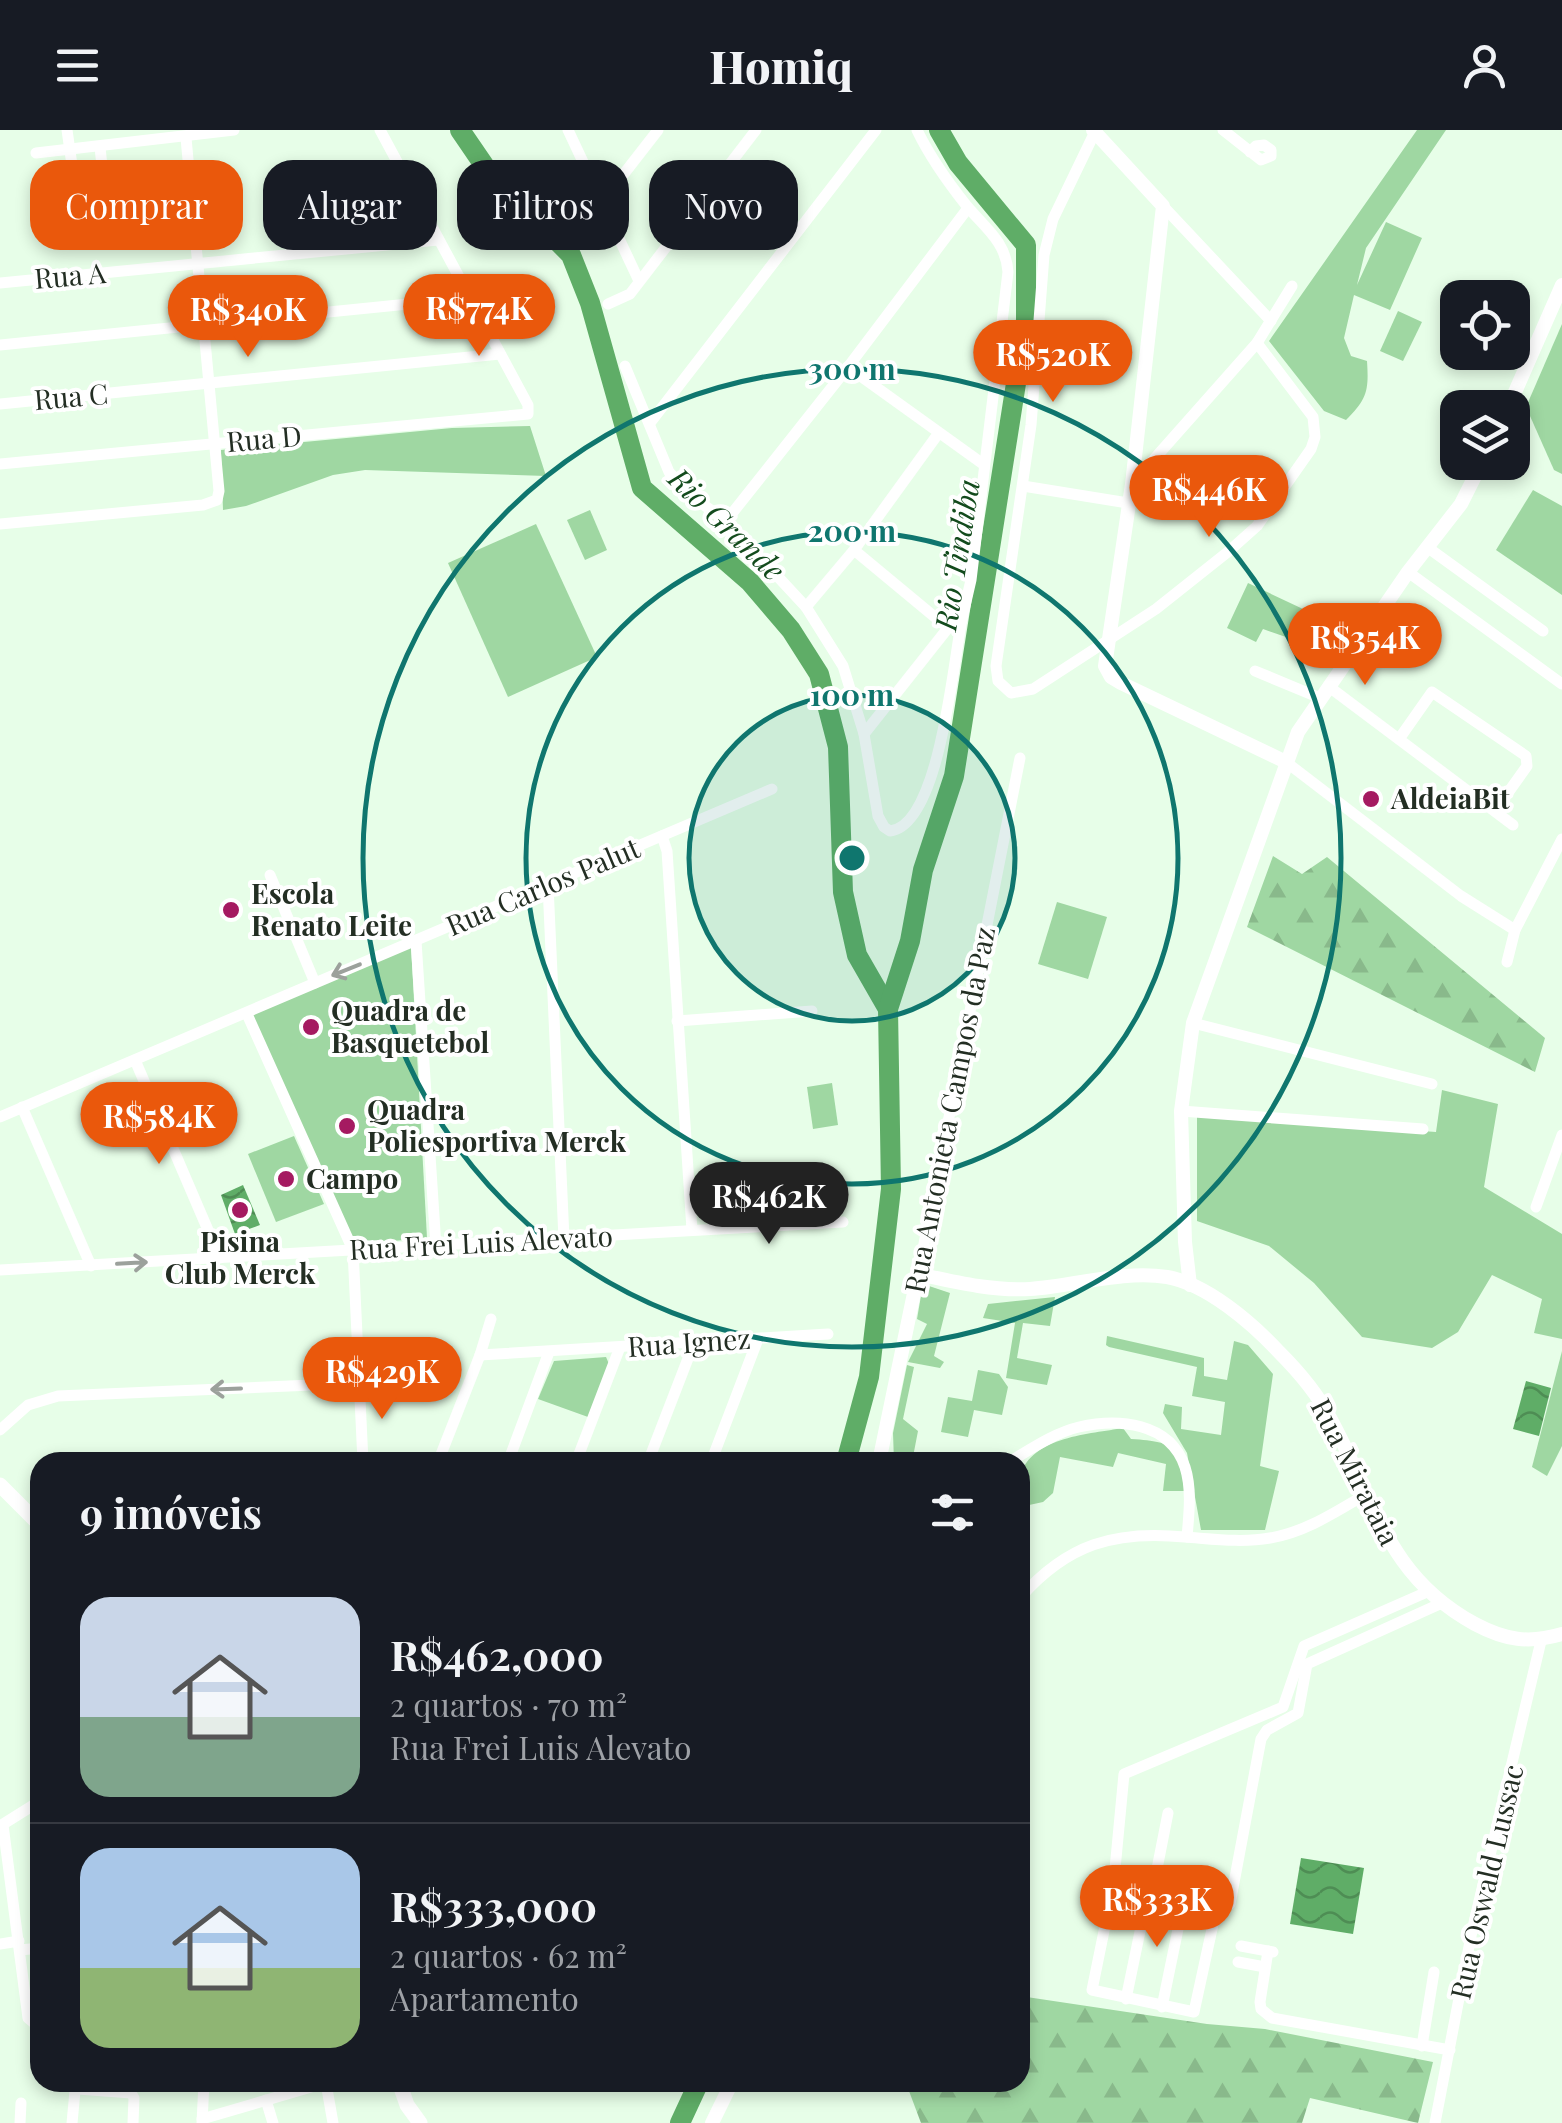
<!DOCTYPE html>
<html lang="pt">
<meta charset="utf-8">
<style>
:root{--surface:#171b24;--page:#242831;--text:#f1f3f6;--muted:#9ea1a6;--line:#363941;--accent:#ea580c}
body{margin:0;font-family:"Playfair Display",serif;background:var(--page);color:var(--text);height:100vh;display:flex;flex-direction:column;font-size:38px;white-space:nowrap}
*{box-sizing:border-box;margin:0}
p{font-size:32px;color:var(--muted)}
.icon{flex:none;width:55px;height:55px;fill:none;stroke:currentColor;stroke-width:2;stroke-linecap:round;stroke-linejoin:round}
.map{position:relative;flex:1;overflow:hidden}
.details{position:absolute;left:30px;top:1322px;width:1000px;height:640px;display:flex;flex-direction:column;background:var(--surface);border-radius:30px;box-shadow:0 5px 15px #0003}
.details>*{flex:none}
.banner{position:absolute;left:30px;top:30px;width:1000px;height:90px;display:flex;gap:20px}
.controls{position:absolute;left:1440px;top:150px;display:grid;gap:20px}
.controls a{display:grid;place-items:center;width:90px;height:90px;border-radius:20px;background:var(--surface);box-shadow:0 5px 15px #0003;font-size:50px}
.price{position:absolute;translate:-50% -85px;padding:0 22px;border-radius:35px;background:var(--accent);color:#fff;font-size:32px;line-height:65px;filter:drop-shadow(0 2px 5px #0008)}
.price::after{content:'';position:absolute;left:50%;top:60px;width:30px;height:22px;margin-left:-15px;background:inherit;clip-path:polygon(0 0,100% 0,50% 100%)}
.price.active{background:#222;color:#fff}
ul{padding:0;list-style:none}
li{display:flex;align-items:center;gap:30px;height:250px;padding:0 50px}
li+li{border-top:2px solid var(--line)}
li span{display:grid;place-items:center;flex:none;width:280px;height:200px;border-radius:30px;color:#555}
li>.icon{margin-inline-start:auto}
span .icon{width:120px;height:120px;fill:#fffc;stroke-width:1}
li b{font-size:42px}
h2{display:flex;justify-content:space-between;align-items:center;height:120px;padding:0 50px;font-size:42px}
.pill{padding:0 35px;border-radius:30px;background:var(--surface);box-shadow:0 5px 15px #0003;font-size:35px;line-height:90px}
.pill.active{background:var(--accent);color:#fff}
header{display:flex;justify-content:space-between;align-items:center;height:130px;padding:0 50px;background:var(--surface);font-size:45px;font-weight:800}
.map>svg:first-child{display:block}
.green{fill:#9fd7a2}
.forest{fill:url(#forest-firs)}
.water{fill:url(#water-waves)}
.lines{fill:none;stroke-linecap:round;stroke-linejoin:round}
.river{stroke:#5fad67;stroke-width:20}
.minor{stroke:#fff;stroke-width:11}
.tertiary{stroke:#fff;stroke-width:14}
.secondary{stroke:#fff;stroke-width:15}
.oneway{stroke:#9ca19c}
.ring{fill:none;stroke:#0f766e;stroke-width:5}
.poi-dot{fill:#a51a61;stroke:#fff;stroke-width:4}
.labels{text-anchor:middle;stroke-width:8;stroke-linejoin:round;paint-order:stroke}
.street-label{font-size:28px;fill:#232e23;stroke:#fff}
.poi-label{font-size:28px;font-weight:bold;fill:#232e23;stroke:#fff;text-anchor:start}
.water-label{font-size:30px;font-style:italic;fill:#134b1d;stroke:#fff}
.centre{fill:#0f766e;stroke:#fff;stroke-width:5}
.ring-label{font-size:30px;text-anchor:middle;font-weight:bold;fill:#0f766e;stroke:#fff;stroke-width:8;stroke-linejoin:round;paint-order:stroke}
</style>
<header><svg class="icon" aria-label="menu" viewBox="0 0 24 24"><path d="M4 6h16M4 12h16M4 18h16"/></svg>Homiq<svg class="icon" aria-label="person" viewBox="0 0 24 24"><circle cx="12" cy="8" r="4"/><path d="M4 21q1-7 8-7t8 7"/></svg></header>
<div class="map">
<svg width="1562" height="1993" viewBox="0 0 1562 1993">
<defs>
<pattern id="forest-firs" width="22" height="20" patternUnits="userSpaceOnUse" patternTransform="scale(2.5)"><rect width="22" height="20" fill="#9fd7a2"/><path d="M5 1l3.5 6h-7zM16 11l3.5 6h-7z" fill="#89b98b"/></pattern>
<pattern id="water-waves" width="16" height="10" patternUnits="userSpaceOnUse" patternTransform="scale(2.5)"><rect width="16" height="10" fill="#5fad67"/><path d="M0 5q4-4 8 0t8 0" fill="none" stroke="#4e8d54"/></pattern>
</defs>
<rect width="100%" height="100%" fill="#e7fee8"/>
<g class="green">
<path d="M1417,0H1446L1366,118L1357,155L1386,92L1422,108L1390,180L1354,165L1344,208L1351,226L1367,231C1369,261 1367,269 1346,290L1324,281L1269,211Z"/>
<path d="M350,39L362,73L290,97L279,62Z"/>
<path d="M1398,181L1422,192L1403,231L1380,221Z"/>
<path d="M1562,194V344L1554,340L1526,277Z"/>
<path d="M530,296L546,346L365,340L333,345L246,376L223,380L221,320L452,298Z"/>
<path d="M1533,360L1562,376V465L1496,420Z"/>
<path d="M590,380L607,420L585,430L567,390Z"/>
<path d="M536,394L597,527L508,567L448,433Z"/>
<path d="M1248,453L1303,479L1317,498L1309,515L1263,499L1256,512L1227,498Z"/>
<path d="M1057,772L1107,787L1088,849L1038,834Z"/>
<path d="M411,815L427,1108L347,1115L248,884Z"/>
<path d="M832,953L838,995L813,999L807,957Z"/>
<path d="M1442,960L1498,974L1484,1057L1562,1104V1209L1534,1203L1542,1169L1492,1145L1458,1202L1432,1218L1362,1207L1314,1153L1269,1116L1197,1091V985L1436,1002Z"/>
<path d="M294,1006L324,1074L276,1092L248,1024Z"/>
<path d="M923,1154L950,1163L934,1226L944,1232L940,1238L908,1232L927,1194L917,1189Z"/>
<path d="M1055,1167L1050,1196L1023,1193L1017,1228L1052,1235L1047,1255L1006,1248L1015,1193L983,1188L988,1174Z"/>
<path d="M1107,1206L1204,1228V1246L1227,1250L1234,1211L1248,1215L1273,1244L1260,1336L1279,1341L1265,1400H1201L1187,1323L1163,1283L1165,1274L1182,1277L1181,1299L1221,1305L1225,1272L1192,1266L1197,1237L1109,1217L1106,1215Z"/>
<path d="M1562,1221V1316L1547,1346L1532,1337Z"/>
<path d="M606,1227L609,1234L588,1287L538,1269L554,1231Z"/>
<path d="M907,1235L914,1237L903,1289L918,1301L912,1332H894L893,1303Z"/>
<path d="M978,1240L999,1244L1008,1257L1002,1285L974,1280L968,1307L941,1302L948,1267L972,1271Z"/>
<path d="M1123,1298L1131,1309C1180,1312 1173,1317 1187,1361H1163L1166,1334L1118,1323L1113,1337L1060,1327L1053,1363L1043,1372L1020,1377C1020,1368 1017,1354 1020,1346C1032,1306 1091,1304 1123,1298Z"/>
</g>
<g class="forest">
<path d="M1273,726L1302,744L1327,727L1545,908L1535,942L1247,797Z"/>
<path d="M1020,1866L1207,1894L1265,1899L1433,1932L1418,1993L1310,1968L1302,1993H921L906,1953L1020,1952Z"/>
</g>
<g class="water">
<path d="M243,1055L260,1095L235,1104L221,1065Z"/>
<path d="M1526,1251L1551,1258L1539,1306L1513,1299Z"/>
<path d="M1301,1728L1364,1738L1353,1804L1290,1794Z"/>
</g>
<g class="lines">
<g class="river">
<path d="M460,0L488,41L571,125L590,173L642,358L750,452L791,500L819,544L838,617L843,762L857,825L888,879L891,1059L869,1247L846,1332"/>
<path d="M888,879L910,811L923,740L954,646L1026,190V115L958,33L939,0"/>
<path d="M680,1993L699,1952"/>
</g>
<g class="minor">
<path d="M67,0L76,63L99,62L104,56L100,17"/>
<path d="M568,0L639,151"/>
<path d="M917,0C930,27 947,51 966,75C984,97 1006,111 1008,142L971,450L962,489L948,498"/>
<path d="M1223,0L1261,30L1271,26V20L1264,15L1256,16L1250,22"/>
<path d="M1094,4L1053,89L1044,125L1031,295L996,536L998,551L1011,563L1033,559L1156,479L1229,421L1257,396L1311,319L1315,307L1313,287L1257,213"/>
<path d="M36,23L234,0"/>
<path d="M602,72L658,0"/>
<path d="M1163,76L1271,191"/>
<path d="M0,153L438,110"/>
<path d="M608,174L630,164L756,0"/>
<path d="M0,215L468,168"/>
<path d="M625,236L669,342L690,365L726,391L806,477L843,536L864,604L878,686L884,697L890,701C940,695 953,532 962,489"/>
<path d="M848,237L983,334"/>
<path d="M0,274L500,224"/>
<path d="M650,293L876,0"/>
<path d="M0,334L528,284V275L380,0"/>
<path d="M1132,354L1257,213L1292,156"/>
<path d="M1023,356L1128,373"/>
<path d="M726,391L848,237L968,78"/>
<path d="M0,394L203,375L217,370L219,361L186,8"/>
<path d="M1427,417L1543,501"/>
<path d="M854,420L948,498L864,604"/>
<path d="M1408,442L1562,554"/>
<path d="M806,477L854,420L938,304"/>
<path d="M1255,541L1320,568"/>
<path d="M1328,556L1513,695"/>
<path d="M1399,609L1432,562L1526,626L1527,636L1495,681"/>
<path d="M1286,632L1461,766L1515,800"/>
<path d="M662,706L667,721L692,1100"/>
<path d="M270,745L315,853"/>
<path d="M548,755L564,1109"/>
<path d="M416,811L436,1117"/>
<path d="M1507,832L1515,800L1562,709"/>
<path d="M247,884L353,1120L363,1332"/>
<path d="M677,891L812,881"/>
<path d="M1193,893L1432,954"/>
<path d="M135,930L220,1128"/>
<path d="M22,977L91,1136"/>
<path d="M1181,981L1423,999"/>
<path d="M0,987L772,659"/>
<path d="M1536,1077L1562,1005"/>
<path d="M0,1140L843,1092"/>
<path d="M918,1144L1020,628"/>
<path d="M480,1225L828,1204"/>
<path d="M0,1300L28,1275L58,1266L359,1253"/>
<path d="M438,1332L480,1225L491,1189"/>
<path d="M508,1332L549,1222"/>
<path d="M576,1332L620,1217"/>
<path d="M648,1332L694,1213"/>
<path d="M711,1332L758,1209"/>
<path d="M1009,1332C1031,1319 1054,1303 1079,1297C1118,1288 1170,1292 1185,1337C1192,1359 1189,1384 1187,1407"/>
<path d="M1020,1468C1067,1414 1115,1400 1185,1407C1213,1409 1242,1413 1270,1408C1306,1402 1337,1381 1368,1363"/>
<path d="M1168,1683L1154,1754L1122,1751L1115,1739L1124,1644L1283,1577L1304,1516L1427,1462"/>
<path d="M3,1695L28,1888L40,1898"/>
<path d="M0,1696L40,1671"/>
<path d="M1217,1776L1194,1882L1092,1860L1113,1757L1223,1777L1230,1774L1261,1609L1267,1600L1298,1583L1307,1534L1442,1473"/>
<path d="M0,1814L19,1811"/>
<path d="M1241,1816L1273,1822"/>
<path d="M20,1820L40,1818"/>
<path d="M1268,1821L1260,1872L1261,1879L1272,1888L1450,1920"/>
<path d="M1238,1832L1265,1837"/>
<path d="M1126,1869L1148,1763"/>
<path d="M1162,1877L1184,1770"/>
<path d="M1422,1916L1434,1842"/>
<path d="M326,1953L333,1993"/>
<path d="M266,1970L273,1993"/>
<path d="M202,1989L328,1952"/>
<path d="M20,1993L21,1973"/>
<path d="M72,1993L75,1961L78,1959L131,1963L134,1968L133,1993"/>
<path d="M202,1993L204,1952"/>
<path d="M1435,1993L1472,1801L1541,1511"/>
</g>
<g class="tertiary">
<path d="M1093,0L1163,76L1132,354L1105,536L1111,547L1121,553L1286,632"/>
<path d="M1508,278L1562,155"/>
<path d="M1190,1155L1185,1112L1181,981L1193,893L1298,602L1408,442L1461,374L1482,332"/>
<path d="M879,1332L918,1144C955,1152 992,1161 1030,1159C1074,1156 1123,1140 1167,1147C1207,1154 1252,1193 1279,1222C1299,1242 1317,1263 1330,1288C1376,1371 1385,1445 1475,1494C1505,1510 1529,1514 1562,1504"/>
<path d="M712,1993L732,1952"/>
</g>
<g class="secondary">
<path d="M0,1355L40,1395"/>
<path d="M399,1952L407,1975L420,1993"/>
</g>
</g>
<defs><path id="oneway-shaft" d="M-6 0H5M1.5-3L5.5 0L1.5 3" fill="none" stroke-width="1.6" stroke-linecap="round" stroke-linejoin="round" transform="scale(2.5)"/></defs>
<g class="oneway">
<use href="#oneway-shaft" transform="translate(346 840) rotate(158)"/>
<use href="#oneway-shaft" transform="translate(132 1133) rotate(-3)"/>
<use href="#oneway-shaft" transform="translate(226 1259) rotate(178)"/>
</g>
<circle cx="852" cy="728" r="163" fill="#0f766e" fill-opacity=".12"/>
<g class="ring">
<circle cx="852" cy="728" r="163"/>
<circle cx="852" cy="728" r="326"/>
<circle cx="852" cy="728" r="489"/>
</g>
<g class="poi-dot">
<circle cx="1371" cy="669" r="10"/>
<circle cx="231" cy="780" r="10"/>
<circle cx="311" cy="897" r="10"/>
<circle cx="347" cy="996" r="10"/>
<circle cx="286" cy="1049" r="10"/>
<circle cx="240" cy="1080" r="10"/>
</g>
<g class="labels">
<g class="street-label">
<text transform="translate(70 146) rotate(-5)" y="10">Rua A</text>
<text transform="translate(71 267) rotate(-5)" y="10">Rua C</text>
<text transform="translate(264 309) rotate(-5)" y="10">Rua D</text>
<text transform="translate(543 757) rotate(-23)" y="10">Rua Carlos Palut</text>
<text transform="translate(950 980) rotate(-79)" y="10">Rua Antonieta Campos da Paz</text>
<text transform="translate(481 1113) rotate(-3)" y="10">Rua Frei Luis Alevato</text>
<text transform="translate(689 1213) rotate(-4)" y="10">Rua Ignez</text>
<text transform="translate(1355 1342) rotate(63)" y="10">Rua Mirataia</text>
<text transform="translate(1487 1752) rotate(-77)" y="10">Rua Oswald Lussac</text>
</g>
<g class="poi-label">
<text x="1391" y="679">AldeiaBit</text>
<text x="251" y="774">Escola<tspan x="251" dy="32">Renato Leite</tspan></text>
<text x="331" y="891">Quadra de<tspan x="331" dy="32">Basquetebol</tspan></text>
<text x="367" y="990">Quadra<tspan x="367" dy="32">Poliesportiva Merck</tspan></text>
<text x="306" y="1059">Campo</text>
<text x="240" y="1122" text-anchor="middle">Pisina<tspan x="240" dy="32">Club Merck</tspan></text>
</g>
<g class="water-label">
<text transform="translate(726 395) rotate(44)" y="10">Rio Grande</text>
<text transform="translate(958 425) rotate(-81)" y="10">Rio Tindiba</text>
</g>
</g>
<circle cx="852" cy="728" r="15" class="centre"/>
<g class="ring-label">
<text x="852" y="250">300 m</text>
<text x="852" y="412">200 m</text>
<text x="852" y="576">100 m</text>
</g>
</svg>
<div class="controls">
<a><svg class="icon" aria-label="locate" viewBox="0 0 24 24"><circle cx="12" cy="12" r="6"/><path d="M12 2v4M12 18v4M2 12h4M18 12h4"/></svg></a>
<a><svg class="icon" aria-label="layers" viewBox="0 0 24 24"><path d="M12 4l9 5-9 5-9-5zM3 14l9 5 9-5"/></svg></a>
</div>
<b class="price" style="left:479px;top:229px">R$774K</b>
<b class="price" style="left:248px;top:230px">R$340K</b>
<b class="price" style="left:1053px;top:275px">R$520K</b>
<b class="price" style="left:1209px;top:410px">R$446K</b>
<b class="price" style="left:1365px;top:558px">R$354K</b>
<b class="price" style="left:159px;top:1037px">R$584K</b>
<b class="price active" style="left:769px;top:1117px">R$462K</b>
<b class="price" style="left:382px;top:1292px">R$429K</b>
<b class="price" style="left:1157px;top:1820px">R$333K</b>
<div class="banner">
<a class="pill active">Comprar</a>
<a class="pill">Alugar</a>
<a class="pill">Filtros</a>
<a class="pill">Novo</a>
</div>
<section class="details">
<h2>9 imóveis<svg class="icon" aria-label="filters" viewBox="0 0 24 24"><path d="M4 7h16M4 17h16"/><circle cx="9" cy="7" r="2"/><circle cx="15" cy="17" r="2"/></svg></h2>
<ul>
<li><span style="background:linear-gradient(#c9d6e8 60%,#7fa58c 0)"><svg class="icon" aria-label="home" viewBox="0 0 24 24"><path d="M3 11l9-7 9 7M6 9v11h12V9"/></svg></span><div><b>R$462,000</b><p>2 quartos · 70 m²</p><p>Rua Frei Luis Alevato</p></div></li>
<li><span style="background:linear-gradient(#a9c7e8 60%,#8fb573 0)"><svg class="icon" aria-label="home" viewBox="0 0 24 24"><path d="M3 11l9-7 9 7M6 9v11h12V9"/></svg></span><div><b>R$333,000</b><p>2 quartos · 62 m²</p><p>Apartamento</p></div></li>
</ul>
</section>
</div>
